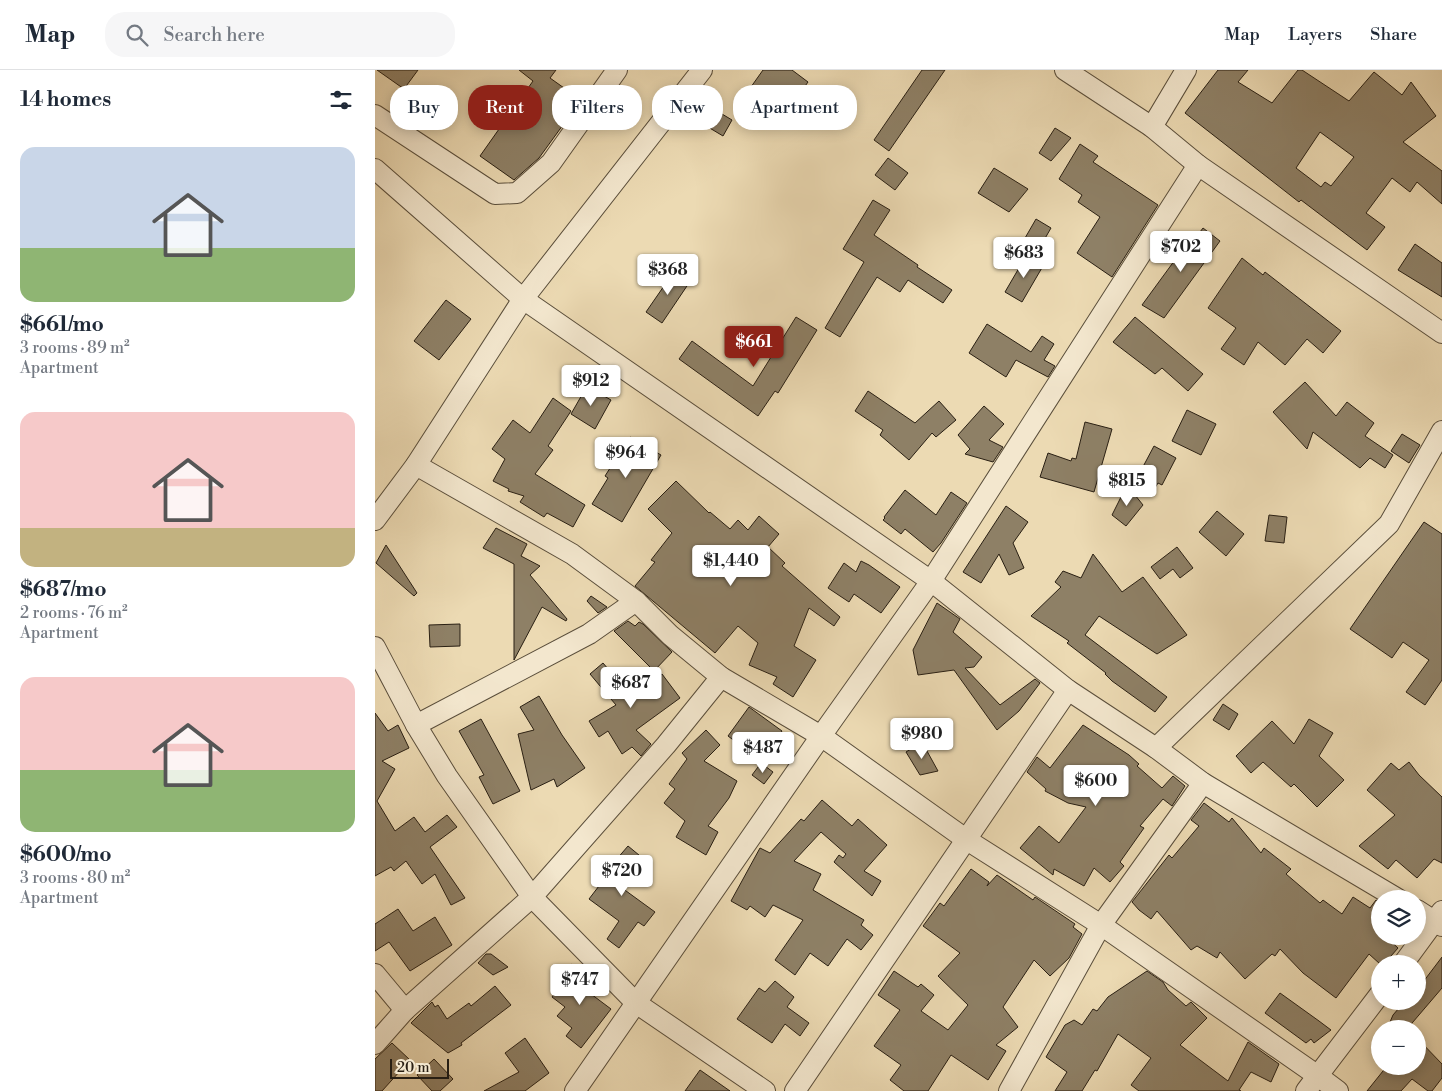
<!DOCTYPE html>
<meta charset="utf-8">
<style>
:root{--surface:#fff;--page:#f6f6f7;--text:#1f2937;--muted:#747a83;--line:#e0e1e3;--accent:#8f2418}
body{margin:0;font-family:"Libre Bodoni",serif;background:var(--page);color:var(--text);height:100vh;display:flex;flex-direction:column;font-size:19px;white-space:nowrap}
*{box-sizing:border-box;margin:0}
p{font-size:16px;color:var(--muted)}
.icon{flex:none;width:28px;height:28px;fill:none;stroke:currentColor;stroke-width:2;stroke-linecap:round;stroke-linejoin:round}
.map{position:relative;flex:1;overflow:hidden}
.details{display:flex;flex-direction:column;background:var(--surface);width:375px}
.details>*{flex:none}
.hud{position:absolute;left:15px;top:15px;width:475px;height:45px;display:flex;gap:10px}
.controls{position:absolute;left:996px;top:820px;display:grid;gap:10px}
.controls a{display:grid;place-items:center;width:55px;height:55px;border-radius:50%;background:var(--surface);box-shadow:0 2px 12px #0003;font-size:25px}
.scale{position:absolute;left:15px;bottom:12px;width:59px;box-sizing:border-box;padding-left:5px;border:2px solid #291f13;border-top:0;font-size:14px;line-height:18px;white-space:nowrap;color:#291f13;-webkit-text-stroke:4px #f3e7ce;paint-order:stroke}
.price{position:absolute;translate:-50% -42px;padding:0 11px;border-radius:5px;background:#fff;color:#222;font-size:16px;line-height:32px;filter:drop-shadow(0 1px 2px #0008)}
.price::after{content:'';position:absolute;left:50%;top:30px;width:15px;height:11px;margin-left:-8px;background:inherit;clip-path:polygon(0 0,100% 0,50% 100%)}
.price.active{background:var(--accent);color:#fff}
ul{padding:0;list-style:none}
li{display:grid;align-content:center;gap:10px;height:265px;padding:0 20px}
li span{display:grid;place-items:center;height:155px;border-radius:15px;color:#555}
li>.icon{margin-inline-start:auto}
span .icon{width:90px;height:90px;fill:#fffc;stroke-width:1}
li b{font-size:21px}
h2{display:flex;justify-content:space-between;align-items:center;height:60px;padding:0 20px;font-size:21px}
.chip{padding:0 18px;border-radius:20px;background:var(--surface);box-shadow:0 2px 12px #0003;font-size:18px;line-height:45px}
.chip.active{background:var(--accent);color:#fff}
header{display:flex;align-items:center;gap:30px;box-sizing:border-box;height:70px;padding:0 25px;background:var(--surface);border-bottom:1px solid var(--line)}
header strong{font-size:24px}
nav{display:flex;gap:28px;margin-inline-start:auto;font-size:18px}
.search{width:350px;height:45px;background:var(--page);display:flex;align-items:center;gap:12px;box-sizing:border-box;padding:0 18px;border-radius:20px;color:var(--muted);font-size:19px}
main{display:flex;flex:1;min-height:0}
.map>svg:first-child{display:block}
.building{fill:#8e8066;stroke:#291f13;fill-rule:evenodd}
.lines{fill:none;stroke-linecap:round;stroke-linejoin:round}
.minor-casing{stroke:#5a4e3b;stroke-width:22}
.minor{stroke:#f3e7ce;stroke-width:20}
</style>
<header>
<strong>Map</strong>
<div class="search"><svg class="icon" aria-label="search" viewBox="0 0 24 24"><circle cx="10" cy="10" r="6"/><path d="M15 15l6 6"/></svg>Search here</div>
<nav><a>Map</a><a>Layers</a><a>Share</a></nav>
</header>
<main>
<section class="details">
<h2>14 homes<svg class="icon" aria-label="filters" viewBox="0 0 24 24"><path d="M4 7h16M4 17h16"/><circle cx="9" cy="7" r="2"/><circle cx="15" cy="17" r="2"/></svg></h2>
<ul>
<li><span style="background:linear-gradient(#c9d6e8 65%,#8fb573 0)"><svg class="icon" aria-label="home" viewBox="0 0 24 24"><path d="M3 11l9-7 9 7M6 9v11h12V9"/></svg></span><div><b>$661/mo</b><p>3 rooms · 89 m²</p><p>Apartment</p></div></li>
<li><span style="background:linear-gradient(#f6c9c9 75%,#c2b280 0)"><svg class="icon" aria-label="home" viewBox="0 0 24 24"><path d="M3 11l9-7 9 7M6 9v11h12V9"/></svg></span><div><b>$687/mo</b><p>2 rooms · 76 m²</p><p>Apartment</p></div></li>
<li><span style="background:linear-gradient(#f6c9c9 60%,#8fb573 0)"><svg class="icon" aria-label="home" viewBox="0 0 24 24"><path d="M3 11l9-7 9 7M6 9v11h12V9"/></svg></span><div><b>$600/mo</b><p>3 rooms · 80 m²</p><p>Apartment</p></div></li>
</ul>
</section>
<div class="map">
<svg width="1067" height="1021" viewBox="0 0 1067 1021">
<rect width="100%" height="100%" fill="#ecdab3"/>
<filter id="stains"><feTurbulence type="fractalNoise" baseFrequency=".004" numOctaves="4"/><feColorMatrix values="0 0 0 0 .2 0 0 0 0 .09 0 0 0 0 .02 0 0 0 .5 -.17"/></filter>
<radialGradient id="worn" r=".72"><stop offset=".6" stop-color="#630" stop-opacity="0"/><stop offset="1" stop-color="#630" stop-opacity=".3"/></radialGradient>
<g class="building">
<path d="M2,0H43L29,19Z"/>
<path d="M144,0H181L175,8L206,30L164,88L139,110L105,86L158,11Z"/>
<path d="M388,0H417L433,12L420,30L410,22L391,49L366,31Z"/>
<path d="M547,0H570L514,81L499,70Z"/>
<path d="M843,0H873L863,12L897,33L923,0H927L974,31L999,2L1027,25L1036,12L1061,46L1028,72L1067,101V134L1042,112L1035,122L1017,108L991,143L1010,157L992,180L926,130L924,132L810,43ZM945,62L979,87L956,116L950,112L946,117L921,98Z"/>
<path d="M342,41L357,50L348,66L333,57Z"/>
<path d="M680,58L696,68L676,91L664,83Z"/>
<path d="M705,74L723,86L718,92L783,135L737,207L702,183L725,147L703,132L707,125L684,109Z"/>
<path d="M513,88L533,103L520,120L500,105Z"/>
<path d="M619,98L653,119L634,142L603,123Z"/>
<path d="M498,130L515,140L499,165L543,195L542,197L577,220L568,233L533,210L525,222L502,207L465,267L450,258L489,192L468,179Z"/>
<path d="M661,149L676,158L661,184L646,175Z"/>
<path d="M828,158L845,171L789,248L767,235L816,168L819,170Z"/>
<path d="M1040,174L1067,193V227L1023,200Z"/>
<path d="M651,186L668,196L647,232L630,222Z"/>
<path d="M867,188L888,205L890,202L966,261L948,283L932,269L910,295L883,272L869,295L846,279L861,258L833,238Z"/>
<path d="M300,200L316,210L287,253L271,242Z"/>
<path d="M71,230L96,249L64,290L39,271Z"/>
<path d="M421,247L442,260L403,323L400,321L383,346L304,289L317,271L378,316Z"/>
<path d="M760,247L828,304L813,321L787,298L780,304L738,272Z"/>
<path d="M612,254L656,282L667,266L679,274L669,290L680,296L673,307L641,290L631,307L594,283Z"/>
<path d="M930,312L961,346L972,332L999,353L990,366L1018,385L1010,398L995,388L985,398L938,362L932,379L898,342Z"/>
<path d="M212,316L236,330L220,359L196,344Z"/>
<path d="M493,321L540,353L564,331L581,350L561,367L557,363L534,390L505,365L508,360L480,341Z"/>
<path d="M178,328L196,341L173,376L178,380L160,404L210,435L198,457L172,443L169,447L145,432L149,426L133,421L134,419L118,411L130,389L117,379L138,350L155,363Z"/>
<path d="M609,336L629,354L614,370L628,377L618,392L590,384L595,379L583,365Z"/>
<path d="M812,340L841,354L826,385L797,371Z"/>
<path d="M710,352L737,359L719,422L665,407L673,383L696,391L697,388L701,389Z"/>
<path d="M1027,364L1045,375L1034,393L1016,381Z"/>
<path d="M255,367L286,385L247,452L217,434L233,408L230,406Z"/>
<path d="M779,376L801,388L787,415L783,413L778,421L762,408Z"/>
<path d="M301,411L334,443L335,442L355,459L363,450L373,460L384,446L404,464L393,477L410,493L407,496L465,547L459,556L434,538L419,576L441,590L418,627L398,614L402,607L374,595L383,573L363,556L340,583L260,516L280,492L276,490L297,463L273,439Z"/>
<path d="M752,415L768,435L751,456L737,445Z"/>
<path d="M530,420L561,445L576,422L592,433L566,473L558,482L530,459L526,464L508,450L510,448L509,447Z"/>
<path d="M631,436L653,452L638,473L649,498L634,505L624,484L606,513L588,502Z"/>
<path d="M842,441L869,464L851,486L824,462Z"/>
<path d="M894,445L912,447L909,473L890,471Z"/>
<path d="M1049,452L1067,464V610L1050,635L1031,622L1054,590L1028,572L1017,588L975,559Z"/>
<path d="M121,458L152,474L146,486L165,496L155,505L192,549L191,551L167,537L139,590V494L108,478Z"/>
<path d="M11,475L42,523L39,526L1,493Z"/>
<path d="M802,477L818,498L805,508L798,499L785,509L776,497Z"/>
<path d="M718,484L747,522L768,507L812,565L782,584L724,546L710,565L792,627L780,642L737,611L730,604L731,603L692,573L694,571L656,546L686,517L680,512L688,501L706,508Z"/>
<path d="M486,491L494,495L525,517L506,543L479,524L474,532L453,518L469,493L481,502Z"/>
<path d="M216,526L232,537L223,543L212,531Z"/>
<path d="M562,533L585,549L578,562L607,587L599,597L590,598L625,635L660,609L665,613L644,641L622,660L579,600L543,605L538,580Z"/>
<path d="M253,551L260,556L264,552L268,554L297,582L279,601L239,561Z"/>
<path d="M85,554V576L55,577L54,555Z"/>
<path d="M228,593L257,627L287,604L305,628L261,660L276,674L266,686L257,677L247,684L233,661L224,667L214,651L241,635L215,604Z"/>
<path d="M164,626L187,665L210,698L182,717L179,709L156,720L143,664L159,660L145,637Z"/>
<path d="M848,634L863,644L854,660L838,650Z"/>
<path d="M374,637L407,661L386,691L353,666Z"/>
<path d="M0,643L13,661L23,655L34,678L7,691L20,699L2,731L20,761L39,747L50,762L72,745L82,757L55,777L90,828L76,835L60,804L47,814L31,791L19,801L16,797L0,806Z"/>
<path d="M106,649L145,721L118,734L104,707L109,705L84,661Z"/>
<path d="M934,649L958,663L944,686L969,710L942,737L919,714L916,717L888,692L876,703L861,686L897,651L919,674Z"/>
<path d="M708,655L754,685L764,694L762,696L787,718L798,706L810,716L797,736L788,729L765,756L769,758L745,792L749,796L735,812L719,798L709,816L679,799L678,805L645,778L664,756L684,773L711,737L693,733L670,721L671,719L652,702L662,687L675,698Z"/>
<path d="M331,660L345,675L329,691L362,711L354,728L333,756L343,762L331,785L301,767L310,751L289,733L300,719L294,714L312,689L307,683Z"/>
<path d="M547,672L563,701L545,705L531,682Z"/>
<path d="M1034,692L1044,705L1067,727V793L1059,789L1042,808L1021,790L1013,799L984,776L1020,745L992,720L1016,693L1024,700Z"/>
<path d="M386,693L398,702L389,714L377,705Z"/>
<path d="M447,730L477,756L483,749L512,775L489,801L506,811L497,826L459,792L464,785L468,788L471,784L446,762L419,791L446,804L438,820L489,850L486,855L498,865L486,880L472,869L453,896L435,883L420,905L400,890L428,850L398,835L390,847L375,836L372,840L356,831L385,778L395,783L426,749L429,751Z"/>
<path d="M829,733L854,752L857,748L886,783L889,778L916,799L911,804L945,833L948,830L967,844L978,827L995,838L1001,830L1005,832V866H1010L1023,878L1009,894H1005L994,884L961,928L928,903L905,879L900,886L897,884L870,909L845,882L842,888L822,876L816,880L782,841L776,849L764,840L757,832L794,785L797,788L824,756L816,750Z"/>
<path d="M253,776L270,790L247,818L280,842L269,856L263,852L244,878L232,869L244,851L214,829L237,799L235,797Z"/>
<path d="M596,799L614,812L612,816L622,805L658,830L660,827L700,854L698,857L707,864L694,888L675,906L659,890L628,937L643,957L621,975L631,981L613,1010L576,985L553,1021H529L515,1010L526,995L499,976L525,940L503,925L519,901L543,917L546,914L559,925L546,941L573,960L593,935L563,906L585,883L548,856L565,833L569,836Z"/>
<path d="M23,839L38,861L60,847L77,875L35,901L14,872L0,881V854Z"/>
<path d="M111,884H116L133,897L118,905L103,893Z"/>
<path d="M1067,887V918L1032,959H1012L1018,945L1030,931H1042V920Z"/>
<path d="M196,894L219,913L212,921L236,939L206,978L191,966L197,958L182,946L190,937L177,927L191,909L186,906Z"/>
<path d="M772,901L788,912L793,920L811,936L816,932L832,948L805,975L853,1011L873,972L904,994L896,1012L876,1002L864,1020L866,1021H764L756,1015L776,988L743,964L722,1001L720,1000L707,1021H680L692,1002L671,987L690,955L699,950L707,955L718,939L722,941L733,927Z"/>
<path d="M400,911L419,927L412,937L434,953L425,966L410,954L397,973L362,949L384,918L390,922Z"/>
<path d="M120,916L136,935L86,973L87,975L73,983L36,953L57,932L60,937L63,935L72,949L94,933L96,936Z"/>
<path d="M905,923L944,951L956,960L939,973L936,969L931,973L890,943Z"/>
<path d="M150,968L174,1003L150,1021H109L144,1002L130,983Z"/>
<path d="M1042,968L1067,994V1008L1057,1021H1053L1037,1009L1026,1021H992L1012,996H1042Z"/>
<path d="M17,973L35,990L7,1021H0V989Z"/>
<path d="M59,989L78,1009L65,1021H57L42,1005Z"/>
<path d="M325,1000L355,1021H310Z"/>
</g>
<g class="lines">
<defs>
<g id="minor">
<path d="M690,0L777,57L823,95L1067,263"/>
<path d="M0,45L120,124L142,123L176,93L242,0"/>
<path d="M777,57L811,0"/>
<path d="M0,99L148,229L556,511L693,620L781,678L828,713L1023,829"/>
<path d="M41,395L197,484L261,531L295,565L346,607L446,666L592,770L726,855L943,1006L963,1021"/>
<path d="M0,450L41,395L148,229L327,0"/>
<path d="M0,577L41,655L72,706L157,827L261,933L390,1021"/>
<path d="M41,655L214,564L261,531"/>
<path d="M781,678L1014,454L1067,361"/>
<path d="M1042,840L1067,856"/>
<path d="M1028,894L1067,841"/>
<path d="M0,904L30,940"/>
<path d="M0,974L30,940L157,827L291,675L346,607"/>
<path d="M200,1021L446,666L556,511L823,95"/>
<path d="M420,1021L693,620"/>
<path d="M634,1021L726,855L828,713"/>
<path d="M931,1021L1005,924"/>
</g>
</defs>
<use href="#minor" class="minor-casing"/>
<use href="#minor" class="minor"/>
</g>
<rect width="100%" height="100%" filter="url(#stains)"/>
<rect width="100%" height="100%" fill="url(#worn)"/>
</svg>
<div class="controls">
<a><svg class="icon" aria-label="layers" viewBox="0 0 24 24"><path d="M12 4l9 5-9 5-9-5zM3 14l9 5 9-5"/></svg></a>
<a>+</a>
<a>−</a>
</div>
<div class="scale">20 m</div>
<b class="price" style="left:806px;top:203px">$702</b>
<b class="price" style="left:649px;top:209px">$683</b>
<b class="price" style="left:293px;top:226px">$368</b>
<b class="price active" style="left:379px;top:298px">$661</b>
<b class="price" style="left:216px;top:337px">$912</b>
<b class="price" style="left:251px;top:409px">$964</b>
<b class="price" style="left:752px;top:437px">$815</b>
<b class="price" style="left:356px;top:517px">$1,440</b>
<b class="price" style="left:256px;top:639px">$687</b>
<b class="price" style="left:547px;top:690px">$980</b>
<b class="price" style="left:388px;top:704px">$487</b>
<b class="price" style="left:721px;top:737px">$600</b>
<b class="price" style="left:247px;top:827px">$720</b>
<b class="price" style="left:205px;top:936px">$747</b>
<div class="hud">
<a class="chip">Buy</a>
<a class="chip active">Rent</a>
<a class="chip">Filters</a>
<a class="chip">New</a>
<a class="chip">Apartment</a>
</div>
</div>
</main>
